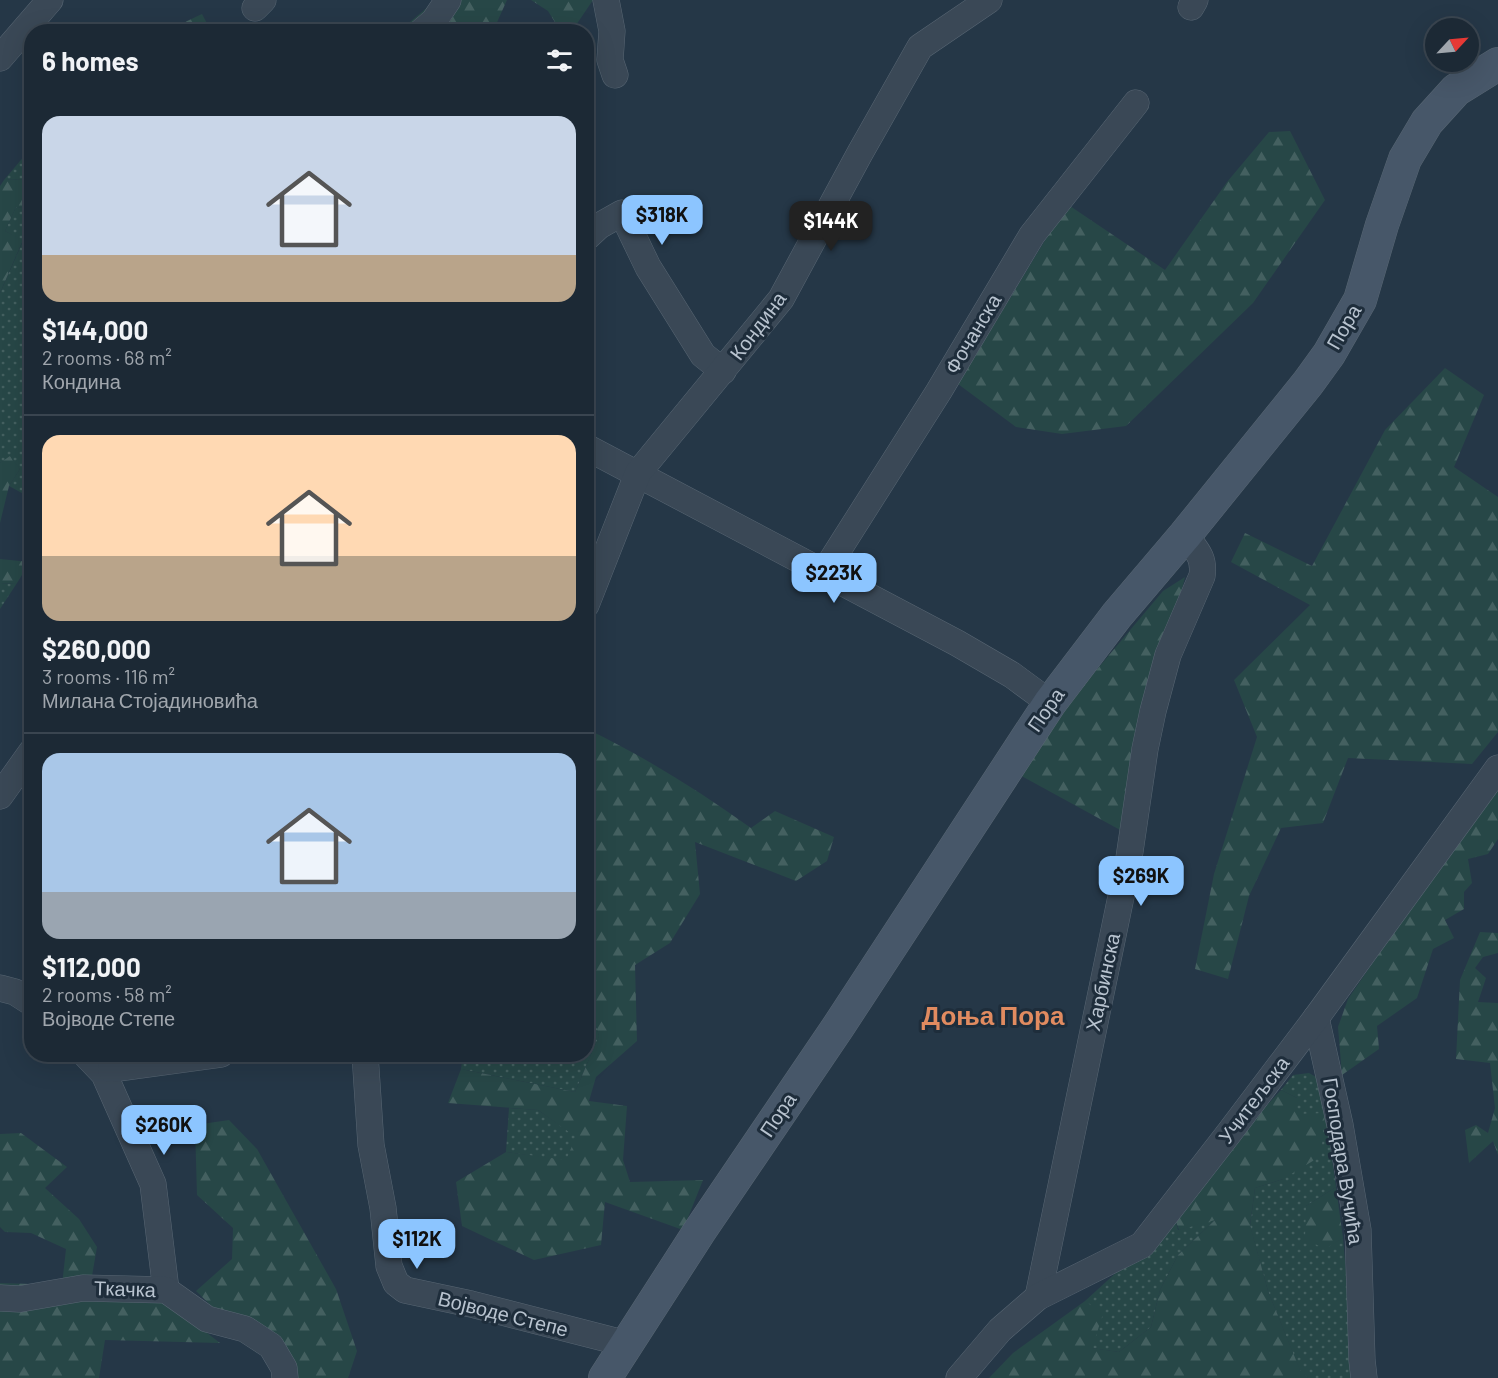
<!DOCTYPE html>
<meta charset="utf-8">
<style>
:root{--surface:#1c2935;--page:#293541;--text:#f1f3f6;--muted:#a0a6ad;--line:#3a4550;--accent:#8cc5ff}
body{margin:0;font-family:Barlow,sans-serif;background:var(--page);color:var(--text);height:100vh;display:flex;flex-direction:column;font-size:22px;white-space:nowrap}
*{box-sizing:border-box;margin:0}
p{font-size:20px;color:var(--muted)}
.icon{flex:none;width:33px;height:33px;fill:none;stroke:currentColor;stroke-width:2;stroke-linecap:round;stroke-linejoin:round}
.map{position:relative;flex:1;overflow:hidden}
.panel{position:absolute;left:24px;top:24px;width:570px;height:1038px;display:flex;flex-direction:column;background:var(--surface);border-radius:24px;box-shadow:0 6px 24px #0002,0 0 0 2px var(--line)}
.panel>*{flex:none}
.needle{width:39px;rotate:64deg}
.tools{position:absolute;left:1425px;top:18px;display:grid;gap:12px}
.tools a{display:grid;place-items:center;width:54px;height:54px;border-radius:50%;background:var(--surface);box-shadow:0 6px 24px #0002,0 0 0 2px var(--line);font-size:30px}
.price{position:absolute;translate:-50% -51px;padding:0 14px;border-radius:12px;background:var(--accent);color:#111;font-size:20px;line-height:39px;filter:drop-shadow(0 2px 3px #0008)}
.price::after{content:'';position:absolute;left:50%;top:36px;width:18px;height:14px;margin-left:-9px;background:inherit;clip-path:polygon(0 0,100% 0,50% 100%)}
.price.current{background:#222;color:#fff}
ul{padding:0;list-style:none}
li{display:grid;align-content:center;gap:12px;height:318px;padding:0 18px}
li+li{border-top:2px solid var(--line)}
li span{display:grid;place-items:center;height:186px;border-radius:18px;color:#555}
li>.icon{margin-inline-start:auto}
span .icon{width:108px;height:108px;fill:#fffc;stroke-width:1}
li b{font-size:26px}
h2{display:flex;justify-content:space-between;align-items:center;height:72px;padding:0 18px;font-size:26px}
.map>svg:first-child{display:block}
.grass{fill:url(#grass-dots)}
.forest{fill:url(#forest-firs)}
.lines{fill:none;stroke-linecap:round;stroke-linejoin:round}
.street-casing{stroke:#586673;stroke-width:27}
.secondary-casing{stroke:#586673;stroke-width:34}
.street{stroke:#3a4856;stroke-width:26}
.secondary{stroke:#475769;stroke-width:33}
.labels{text-anchor:middle;stroke-width:6;stroke-linejoin:round;paint-order:stroke}
.street-label{font-size:20px;fill:#b8c3cf;stroke:#1e2d3b}
.district-label{font-size:26px;font-weight:bold;fill:#e18b60;stroke:#1e2d3b}
</style>
<div class="map">
<svg width="1498" height="1378" viewBox="0 0 1498 1378">
<defs>
<pattern id="grass-dots" width="8" height="8" patternUnits="userSpaceOnUse" patternTransform="scale(1.5)"><rect width="8" height="8" fill="#274747"/><path d="M2 2h.1M6 6h.1" fill="none" stroke="#446060" stroke-width="1.8" stroke-linecap="round"/></pattern>
<pattern id="forest-firs" width="22" height="20" patternUnits="userSpaceOnUse" patternTransform="scale(1.5)"><rect width="22" height="20" fill="#274747"/><path d="M5 1l3.5 6h-7zM16 11l3.5 6h-7z" fill="#446060"/></pattern>
</defs>
<rect width="100%" height="100%" fill="#253747"/>
<g class="grass">
<path d="M31,148V179L4,180Z"/>
<path d="M16,207L31,209V498L9,486L20,469L10,457L0,463V293L23,241L5,231Z"/>
<path d="M17,583L0,609V584Z"/>
<path d="M587,1013L593,1015L599,1036L575,1092L461,1069L463,1055L586,1054Z"/>
<path d="M1309,1073L1318,1078L1325,1113L1336,1187L1306,1206L1325,1248L1343,1238L1355,1378H1308L1300,1371L1268,1291L1250,1226L1255,1188L1283,1179L1296,1114L1297,1098L1281,1090L1293,1075Z"/>
<path d="M509,1108L538,1110L577,1137L566,1161L506,1152Z"/>
<path d="M1175,1219L1178,1230L1216,1219L1178,1255L1160,1290L1151,1327L1119,1352L1091,1348L1085,1301Z"/>
</g>
<g class="forest">
<path d="M436,0H507L494,29L466,22L455,31L398,32Z"/>
<path d="M531,0H593L572,31L561,32L548,11Z"/>
<path d="M202,14L211,31H166Z"/>
<path d="M1290,131L1325,200L1253,303L1126,426L1062,434L1016,427L958,384L1067,204L1165,270L1227,182L1269,132Z"/>
<path d="M31,179V209L16,207L5,231L23,240L0,293V186L4,180Z"/>
<path d="M1445,368L1484,395L1454,467L1498,497V732L1472,764L1348,758L1323,823L1281,828L1249,896L1228,979L1195,969L1214,874L1257,737L1234,680L1310,605L1231,562L1245,533L1312,566L1385,430Z"/>
<path d="M10,456L20,469L9,486L0,523V463Z"/>
<path d="M0,559L30,562L17,583L0,584Z"/>
<path d="M1185,577L1122,831L1016,773L1083,686L1163,591Z"/>
<path d="M587,648L595,654L587,713Z"/>
<path d="M587,729C645,757 698,790 751,828L775,811L834,837L827,861L796,881L695,842L700,894L670,943L635,965L637,1041L596,1077L589,1101L627,1106L623,1160L630,1182L703,1180L683,1230L605,1202L601,1245L534,1260L462,1226L456,1182L506,1152L566,1160L576,1137L538,1110L448,1103L461,1069L575,1092L599,1036L593,1015L586,1013V922L592,887L586,879Z"/>
<path d="M1498,780V839L1488,854L1468,859L1472,883L1464,892V909L1445,920L1454,938L1433,949L1417,998L1377,1026L1379,1049L1342,1075L1338,1027L1348,999Z"/>
<path d="M1480,932L1498,933V953L1483,957L1475,968L1486,978L1478,1002L1498,1003V1155L1493,1141L1469,1163L1465,1130L1476,1125L1488,1133L1495,1108L1490,1063L1456,1059L1460,980Z"/>
<path d="M1281,1090L1297,1098V1114L1325,1113L1321,1156L1283,1179L1255,1188L1250,1225L1268,1291L1300,1370L1308,1378H989L1013,1353L1085,1301L1103,1314L1092,1348L1119,1352L1151,1327L1160,1290L1178,1255L1215,1220L1179,1230L1175,1219L1236,1139Z"/>
<path d="M229,1120L257,1149L336,1289L357,1351L348,1378H275L276,1369L196,1291L232,1259L233,1228L197,1195L195,1125Z"/>
<path d="M21,1133L67,1167L45,1188L79,1219L97,1247L92,1276L166,1301L220,1343L105,1340L99,1378H0V1283L62,1285L66,1249L31,1233L5,1232L0,1227V1134Z"/>
<path d="M1336,1187L1343,1238L1325,1249L1305,1239L1306,1206Z"/>
</g>
<g class="lines">
<defs>
<g id="street">
<path d="M606,0L612,31L610,60L615,75"/>
<path d="M1191,7L1195,0"/>
<path d="M255,8L263,0"/>
<path d="M421,32L434,21L448,0"/>
<path d="M0,58L50,0"/>
<path d="M586,238L599,226L622,213L648,267L703,355L723,371"/>
<path d="M586,447L957,643L1012,675L1050,703"/>
<path d="M823,574L939,391L1032,235L1136,103"/>
<path d="M586,605L638,473L781,299L860,153L920,47L989,0"/>
<path d="M0,796L32,751"/>
<path d="M0,988L15,992L32,1003"/>
<path d="M1316,1018L1340,1125L1358,1230L1362,1360L1364,1378"/>
<path d="M85,1054L104,1074L153,1184L166,1290"/>
<path d="M114,1054L111,1069L221,1054"/>
<path d="M365,1054L371,1145L383,1208L389,1266L396,1283L405,1290L471,1304L627,1344"/>
<path d="M1038,1297L1129,858L1145,749L1153,711L1168,655L1202,576C1205,557 1196,550 1185,535"/>
<path d="M0,1298L20,1299L83,1288L166,1290L207,1319L245,1329L271,1346L284,1368L285,1378"/>
<path d="M959,1378L1000,1330L1038,1297L1142,1245L1229,1133L1316,1018L1498,768"/>
</g>
<path id="secondary" d="M605,1378L699,1232L838,1027L1050,703L1117,615L1185,535L1308,383L1329,354L1360,300L1382,225L1405,159L1427,122L1456,90L1498,64"/>
</defs>
<use href="#street" class="street-casing"/>
<use href="#secondary" class="secondary-casing"/>
<use href="#street" class="street"/>
<use href="#secondary" class="secondary"/>
</g>
<g class="labels">
<g class="street-label">
<text transform="translate(758 326) rotate(-53)" y="7">Кондина</text>
<text transform="translate(1344 327) rotate(-60)" y="7">Пора</text>
<text transform="translate(973 334) rotate(-59)" y="7">Фочанска</text>
<text transform="translate(1046 710) rotate(-55)" y="7">Пора</text>
<text transform="translate(1103 982) rotate(-78)" y="7">Харбинска</text>
<text transform="translate(1254 1100) rotate(-53)" y="7">Учитељска</text>
<text transform="translate(778 1115) rotate(-56)" y="7">Пора</text>
<text transform="translate(1343 1161) rotate(81)" y="7">Господара Вучића</text>
<text transform="translate(125 1289) rotate(2)" y="7">Ткачка</text>
<text transform="translate(503 1314) rotate(14)" y="7">Војводе Степе</text>
</g>
<g class="district-label">
<text x="993" y="1025">Доња Пора</text>
</g>
</g>
</svg>
<div class="tools">
<a><svg class="needle" viewBox="-14 -14 28 28"><path d="M0-13l5 13h-10z" fill="#e53935"/><path d="M0 13l5-13h-10z" fill="#a0a6ad"/></svg></a>
</div>
<b class="price" style="left:662px;top:246px">$318K</b>
<b class="price current" style="left:831px;top:252px">$144K</b>
<b class="price" style="left:834px;top:604px">$223K</b>
<b class="price" style="left:1141px;top:907px">$269K</b>
<b class="price" style="left:164px;top:1156px">$260K</b>
<b class="price" style="left:417px;top:1270px">$112K</b>
<section class="panel">
<h2>6 homes<svg class="icon" aria-label="filters" viewBox="0 0 24 24"><path d="M4 7h16M4 17h16"/><circle cx="9" cy="7" r="2"/><circle cx="15" cy="17" r="2"/></svg></h2>
<ul>
<li><span style="background:linear-gradient(#c9d6e8 75%,#b9a48a 0)"><svg class="icon" aria-label="home" viewBox="0 0 24 24"><path d="M3 11l9-7 9 7M6 9v11h12V9"/></svg></span><div><b>$144,000</b><p>2 rooms · 68 m²</p><p>Кондина</p></div></li>
<li><span style="background:linear-gradient(#ffd9b3 65%,#b9a48a 0)"><svg class="icon" aria-label="home" viewBox="0 0 24 24"><path d="M3 11l9-7 9 7M6 9v11h12V9"/></svg></span><div><b>$260,000</b><p>3 rooms · 116 m²</p><p>Милана Стојадиновића</p></div></li>
<li><span style="background:linear-gradient(#a9c7e8 75%,#9aa5b1 0)"><svg class="icon" aria-label="home" viewBox="0 0 24 24"><path d="M3 11l9-7 9 7M6 9v11h12V9"/></svg></span><div><b>$112,000</b><p>2 rooms · 58 m²</p><p>Војводе Степе</p></div></li>
</ul>
</section>
</div>
